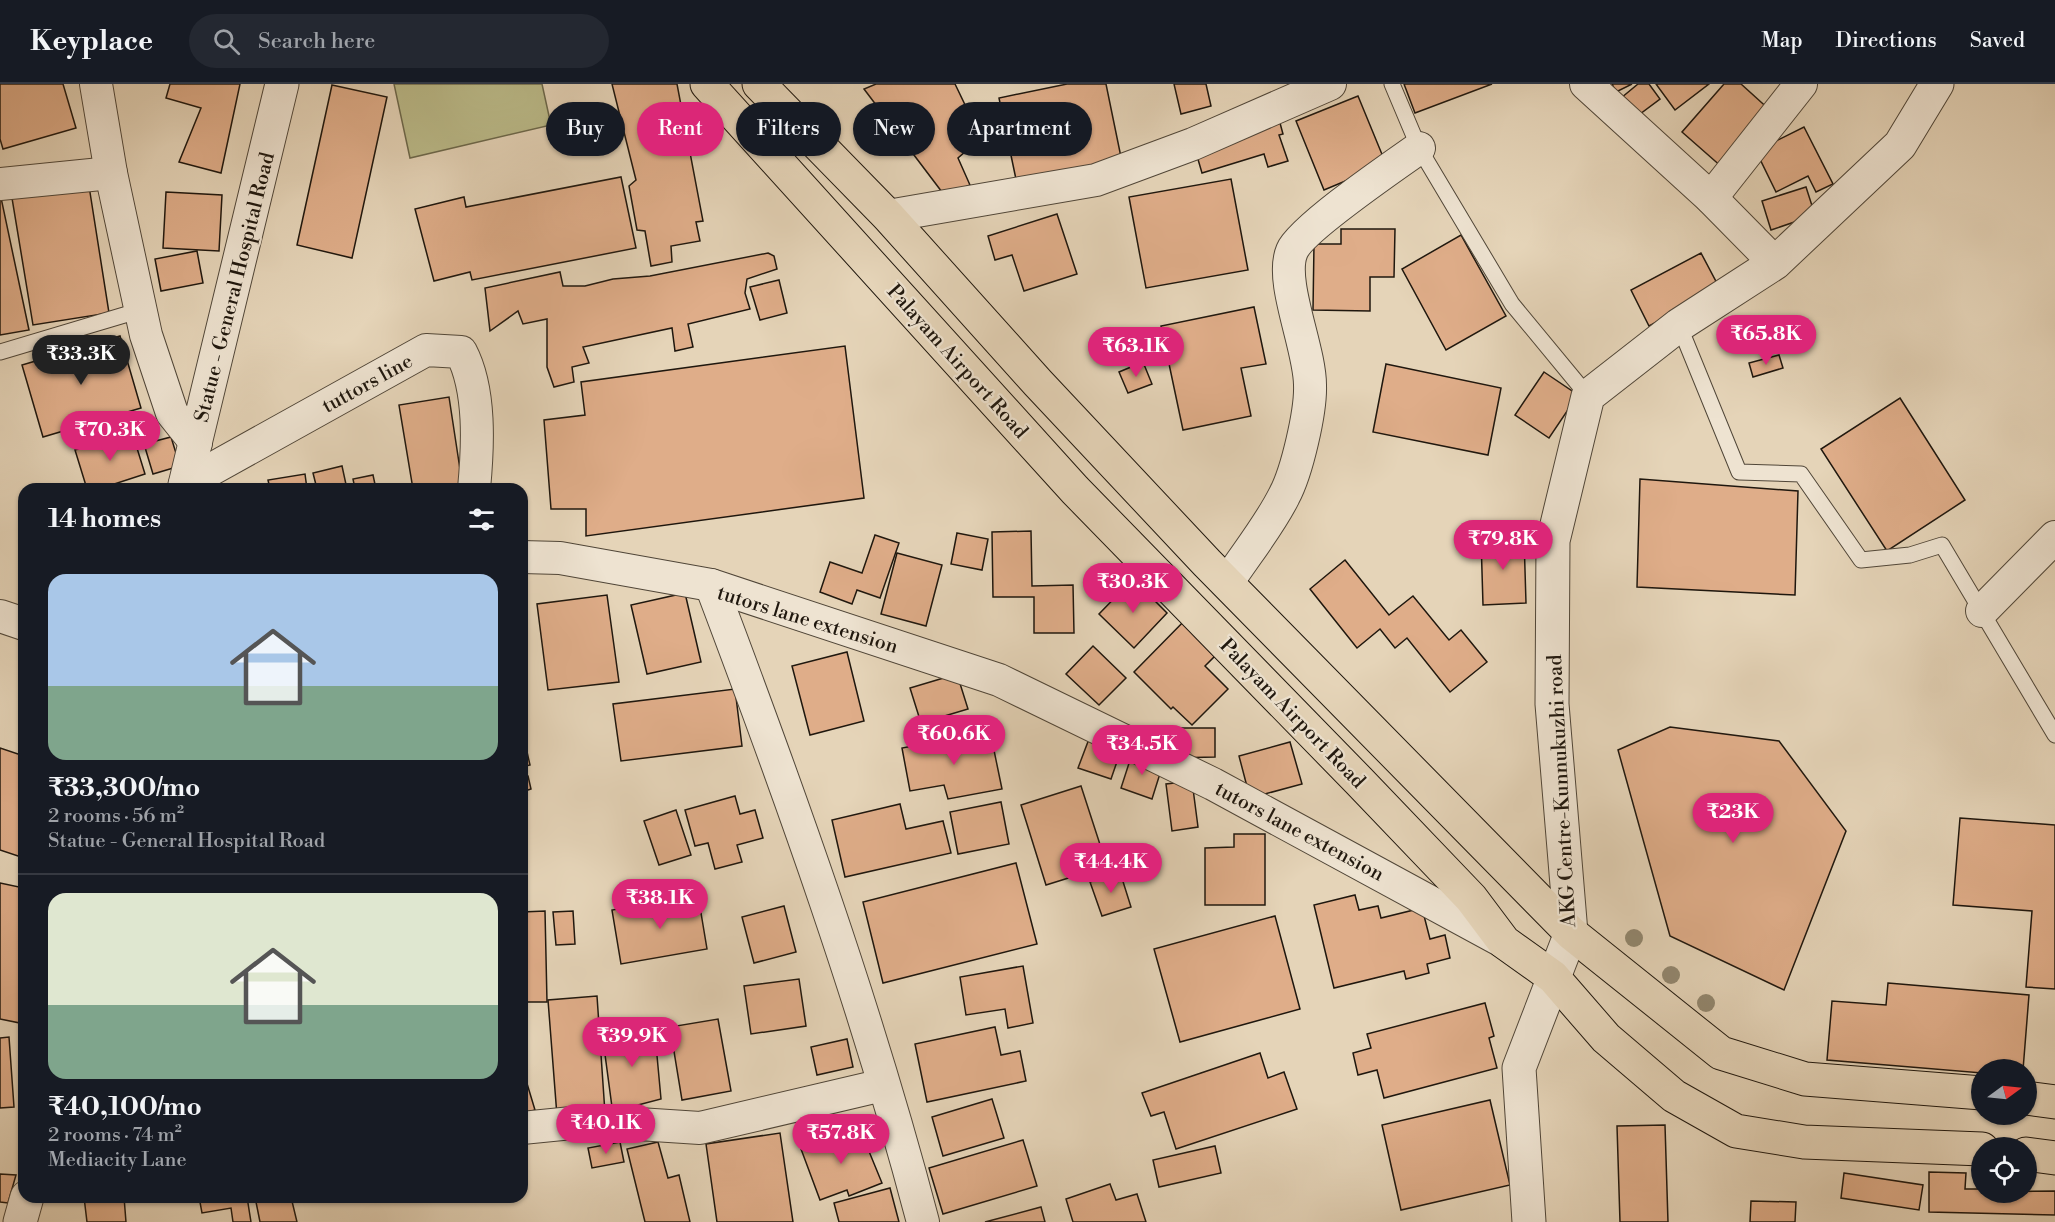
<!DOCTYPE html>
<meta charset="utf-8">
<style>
:root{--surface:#171b24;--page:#242831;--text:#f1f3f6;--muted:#9ea1a6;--line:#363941;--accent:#db2777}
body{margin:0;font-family:"Libre Bodoni",serif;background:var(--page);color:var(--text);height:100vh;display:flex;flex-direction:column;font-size:22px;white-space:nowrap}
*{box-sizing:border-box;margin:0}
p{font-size:20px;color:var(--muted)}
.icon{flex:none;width:33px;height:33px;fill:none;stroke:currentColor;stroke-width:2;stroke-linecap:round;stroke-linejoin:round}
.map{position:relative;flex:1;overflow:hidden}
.side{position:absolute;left:18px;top:399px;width:510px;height:720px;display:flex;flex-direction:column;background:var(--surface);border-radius:18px;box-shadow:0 2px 4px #0004}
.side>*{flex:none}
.guide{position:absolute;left:546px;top:18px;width:570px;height:54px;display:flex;gap:12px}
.needle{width:39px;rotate:75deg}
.fabs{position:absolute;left:1971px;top:975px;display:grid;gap:12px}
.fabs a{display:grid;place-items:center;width:66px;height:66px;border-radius:50%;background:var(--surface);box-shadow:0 2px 4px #0004;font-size:30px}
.price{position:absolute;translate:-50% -51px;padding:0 14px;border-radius:21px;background:var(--accent);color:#fff;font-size:20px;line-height:39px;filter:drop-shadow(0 2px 3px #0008)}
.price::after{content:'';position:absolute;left:50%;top:36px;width:18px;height:14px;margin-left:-9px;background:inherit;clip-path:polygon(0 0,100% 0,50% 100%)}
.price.active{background:#222;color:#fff}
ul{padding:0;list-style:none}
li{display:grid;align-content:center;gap:12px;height:318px;padding:0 30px}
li+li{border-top:2px solid var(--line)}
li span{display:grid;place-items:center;height:186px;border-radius:18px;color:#555}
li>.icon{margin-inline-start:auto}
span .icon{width:108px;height:108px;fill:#fffc;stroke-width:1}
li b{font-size:26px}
h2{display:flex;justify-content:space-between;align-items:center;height:72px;padding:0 30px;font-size:26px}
.chip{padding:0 21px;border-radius:27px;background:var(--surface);box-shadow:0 2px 4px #0004;font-size:21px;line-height:54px}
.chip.active{background:var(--accent);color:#fff}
header{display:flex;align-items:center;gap:36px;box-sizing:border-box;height:84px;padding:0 30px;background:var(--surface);border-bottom:2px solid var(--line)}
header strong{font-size:28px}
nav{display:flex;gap:33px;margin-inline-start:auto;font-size:21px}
.search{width:420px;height:54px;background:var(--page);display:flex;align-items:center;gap:15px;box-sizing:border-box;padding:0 21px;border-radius:33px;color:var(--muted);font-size:22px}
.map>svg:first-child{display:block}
.green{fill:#bbbb8a;stroke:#6d694c;stroke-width:1.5}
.building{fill:#dfad89;stroke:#1f170e;stroke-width:1.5}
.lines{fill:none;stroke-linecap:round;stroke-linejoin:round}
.service-casing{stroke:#504638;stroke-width:17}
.minor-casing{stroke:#504638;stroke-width:34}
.tertiary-casing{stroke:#504638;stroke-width:35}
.primary-casing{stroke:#1f170e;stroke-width:35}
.service{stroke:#eee3d1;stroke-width:15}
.minor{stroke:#eee3d1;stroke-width:32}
.tertiary{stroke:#eee3d1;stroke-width:33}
.primary{stroke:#e5d4b8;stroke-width:33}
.tree{fill:#92876f}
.labels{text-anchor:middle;stroke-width:4.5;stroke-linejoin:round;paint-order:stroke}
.street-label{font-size:20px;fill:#1f170e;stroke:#eee3d1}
</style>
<header>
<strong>Keyplace</strong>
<div class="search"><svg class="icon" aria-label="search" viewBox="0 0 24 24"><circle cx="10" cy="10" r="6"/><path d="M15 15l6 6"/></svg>Search here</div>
<nav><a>Map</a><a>Directions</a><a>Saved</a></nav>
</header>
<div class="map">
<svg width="2055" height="1138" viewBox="0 0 2055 1138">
<rect width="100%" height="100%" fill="#e5d4b8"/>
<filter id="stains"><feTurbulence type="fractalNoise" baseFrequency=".00333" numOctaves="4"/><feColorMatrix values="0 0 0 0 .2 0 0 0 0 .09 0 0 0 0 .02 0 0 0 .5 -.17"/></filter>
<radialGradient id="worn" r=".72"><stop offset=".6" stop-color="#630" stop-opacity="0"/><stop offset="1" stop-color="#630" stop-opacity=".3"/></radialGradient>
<path class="green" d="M394,0H542L551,41L410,74Z"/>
<g class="building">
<path d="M0,0H63L76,44L3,65L0,55Z"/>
<path d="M170,0H240L221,89L179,78L201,24L166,14Z"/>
<path d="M612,0H677L703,137L696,138L700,157L671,162L672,178L651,182L645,147L637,146L629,102L636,96Z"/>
<path d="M876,0H955L981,54L958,74L970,101L945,112L864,5Z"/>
<path d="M1067,0H1106L1122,78L1017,100L999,14Z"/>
<path d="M1174,0H1206L1211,22L1181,30Z"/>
<path d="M1404,0H1492L1415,29Z"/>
<path d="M1612,0H1632L1616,8Z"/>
<path d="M1638,0H1649L1660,15L1636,33L1621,14Z"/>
<path d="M1656,0H1709L1675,26Z"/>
<path d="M1724,0H1741L1772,28L1723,84L1682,48Z"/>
<path d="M332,1L387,13L352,174L297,161Z"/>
<path d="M1358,12L1386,80L1324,106L1296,37Z"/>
<path d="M1280,39L1283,50L1279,51L1288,77L1268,83L1264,70L1202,89L1195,65Z"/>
<path d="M1804,43L1833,100L1816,108L1808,92L1776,108L1756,67Z"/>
<path d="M621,93L636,164L472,196L470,188L434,197L415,125L464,113L466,123Z"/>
<path d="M1231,95L1248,186L1146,204L1129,113Z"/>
<path d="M89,102L109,229L33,241L12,114Z"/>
<path d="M1806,103L1815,131L1771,146L1762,117Z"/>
<path d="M166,108L222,111L219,167L163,164Z"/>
<path d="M0,109L29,246L0,251Z"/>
<path d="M1057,130L1077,190L1024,207L1012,171L995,176L988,152Z"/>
<path d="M1341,145H1395L1394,193H1370V227L1313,226L1314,160H1341Z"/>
<path d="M1461,151L1506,232L1446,266L1402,185Z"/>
<path d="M197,167L203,199L161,207L155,175Z"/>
<path d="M768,169L774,172L777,185L747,195L745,209L750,225L688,240L693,263L675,267L672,244L583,263L589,279L572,283L574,298L554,303L547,283V235L523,240L518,227L490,247L485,204L560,188L563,202H585L613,195L650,192Z"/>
<path d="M1701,169L1720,205L1649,242L1631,206Z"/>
<path d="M779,196L787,229L760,236L750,203Z"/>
<path d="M1254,223L1266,280L1241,284L1251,332L1183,346L1161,242Z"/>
<path d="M120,252L141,324L43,353L22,281Z"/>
<path d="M845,262L864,414L586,452V425H551L544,336L585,331L581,298Z"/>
<path d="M1779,271L1783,284L1753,293L1749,279Z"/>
<path d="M1143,278L1152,300L1128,309L1119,288Z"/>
<path d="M1386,280L1501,304L1488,371L1373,348Z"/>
<path d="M1544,288L1578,311L1549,354L1515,331Z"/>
<path d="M449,313L463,405H413L399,321Z"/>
<path d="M1900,314L1965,416L1887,467L1821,365Z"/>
<path d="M132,348L145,390L99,405H87L75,366Z"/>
<path d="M171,353L180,382L153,390L144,360Z"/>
<path d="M342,382L347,405H317L313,389Z"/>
<path d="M305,390L307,405H270L268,396Z"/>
<path d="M373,391L376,405H355L353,395Z"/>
<path d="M1640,395L1798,407L1795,511L1637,503Z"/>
<path d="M1031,447L1032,502L1073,501L1074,549H1034V513H993L992,448Z"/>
<path d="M957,449L988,455L982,486L951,480Z"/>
<path d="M875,451L899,459L880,514L857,506L852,520L820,508L830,478L862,489Z"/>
<path d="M1524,453L1526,519L1483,521L1481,454Z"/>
<path d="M897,469L942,481L926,542L881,530Z"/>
<path d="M1345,476L1389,531L1413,512L1449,556L1461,546L1487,578L1450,608L1407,554L1395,564L1380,545L1357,564L1310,505Z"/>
<path d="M1133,495L1167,529L1134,564L1099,530Z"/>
<path d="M685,509L701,578L647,590L631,521Z"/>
<path d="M607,511L619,598L548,606L537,520Z"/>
<path d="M1190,531L1223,564L1205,582L1228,605L1192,641L1173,623L1171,625L1134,588Z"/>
<path d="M1093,562L1126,594L1099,621L1066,590Z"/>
<path d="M847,568L864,637L810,651L792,582Z"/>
<path d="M957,590L968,625L921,639L910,604Z"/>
<path d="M735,605L742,662L621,677L613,620Z"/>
<path d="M1670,643L1779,657L1846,747L1784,906L1670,852L1618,666Z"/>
<path d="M1172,644H1215V673L1172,674Z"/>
<path d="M522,646L530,681L522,683Z"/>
<path d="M990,647L1002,705L948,715L944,701L910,707L902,664Z"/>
<path d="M1089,655L1121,666L1111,695L1078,684Z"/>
<path d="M1290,658L1302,700L1250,714L1239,672Z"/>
<path d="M0,664L24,672V774L0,766Z"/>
<path d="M1132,670L1163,680L1152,715L1121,704Z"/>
<path d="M528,692L531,705L522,708V693Z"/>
<path d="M1192,697L1198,743L1172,747L1166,700Z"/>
<path d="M1081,702L1107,782L1046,801L1021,721Z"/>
<path d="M735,712L740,730L755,726L763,754L737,761L742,778L715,785L708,759L695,762L685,726Z"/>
<path d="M1001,718L1009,760L958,770L950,728Z"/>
<path d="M900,720L906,745L943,737L951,769L845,793L832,736Z"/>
<path d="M676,726L691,771L659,781L644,737Z"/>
<path d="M1960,734L2055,741V905L2026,903L2032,827L1953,821Z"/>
<path d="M1234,750H1265V821H1205V764L1234,763Z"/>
<path d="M1016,779L1037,860L883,899L863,818Z"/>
<path d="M1120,788L1131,823L1102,832L1090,798Z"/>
<path d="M0,799L24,804V920L20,939L0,935Z"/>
<path d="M698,811L707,865L621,880L612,826Z"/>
<path d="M1355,811L1359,826L1378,822L1381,834L1422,824L1430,855L1445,851L1450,874L1427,880L1429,889L1406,895L1404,887L1334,904L1314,821Z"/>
<path d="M784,822L796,868L754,879L742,833Z"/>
<path d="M545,827L547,918H522V828Z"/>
<path d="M573,827L575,860L556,861L553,828Z"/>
<path d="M1275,832L1300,925L1180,958L1154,865Z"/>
<path d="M1023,882L1033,939L1008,944L1005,925L966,931L960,893Z"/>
<path d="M799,895L806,942L751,950L744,902Z"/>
<path d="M1888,899L2029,911L2023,986H1982V989L1827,976L1832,917L1886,921Z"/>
<path d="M597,912L605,1029L557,1032L548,916Z"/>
<path d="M1485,919L1494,952L1489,954L1497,984L1384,1014L1377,986L1358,991L1353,969L1371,964L1367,950Z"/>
<path d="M718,935L731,1007L682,1016L670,943Z"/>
<path d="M995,943L1001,971L1020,967L1026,997L927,1018L915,960Z"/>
<path d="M602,948L655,950L661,1015L638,1021L612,1023Z"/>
<path d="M9,953L14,1023L0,1024V954Z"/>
<path d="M847,955L853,983L817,991L811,963Z"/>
<path d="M1260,969L1268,994L1284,988L1297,1025L1176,1065L1164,1028L1151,1032L1142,1009Z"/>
<path d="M522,983L535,1026L522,1030Z"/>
<path d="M992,1015L1004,1054L943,1072L932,1033Z"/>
<path d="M1490,1016L1510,1101L1401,1126L1382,1041Z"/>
<path d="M1665,1041L1668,1138H1620L1617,1042Z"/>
<path d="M859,1043L882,1099L849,1112L847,1106L820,1116L801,1065Z"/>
<path d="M780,1049L793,1138H717L706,1060Z"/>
<path d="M1023,1056L1037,1102L943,1130L929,1084Z"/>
<path d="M620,1058L624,1078L592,1084L588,1064Z"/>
<path d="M658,1058L668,1094L679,1091L690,1138H645L627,1065Z"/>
<path d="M1215,1062L1221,1089L1159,1103L1153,1076Z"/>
<path d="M1929,1088L1966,1089L1965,1105H1982V1108L2055,1107V1131L1929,1128Z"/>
<path d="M1844,1089L1923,1101L1919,1126L1841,1114Z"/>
<path d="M0,1090L16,1091L8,1119L0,1118Z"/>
<path d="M1110,1100L1116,1116L1137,1110L1146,1138H1073L1066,1115Z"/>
<path d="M890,1104L899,1138H839L834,1119Z"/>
<path d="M84,1113H124L126,1138H87Z"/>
<path d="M199,1113H247L251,1138H233L231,1124L202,1129Z"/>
<path d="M255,1113H291L297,1138H260Z"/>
<path d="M1751,1117L1796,1118L1795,1138H1750Z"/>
<path d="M1041,1123L1045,1138H985Z"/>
</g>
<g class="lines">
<defs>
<g id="service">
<path d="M1392,0L1419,64L1512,220L1588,312"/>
<path d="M1679,241L1739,388L1801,390L1861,476L1910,471L1942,461L2055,651"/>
<path d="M0,268L141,226"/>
</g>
<g id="minor">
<path d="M96,0L111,89L146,251L172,329L196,359"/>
<path d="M1586,0L1711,114L1775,179"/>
<path d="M0,100L111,89"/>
<path d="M1711,114L1801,0"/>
<path d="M888,132L1096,96L1193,60L1330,0"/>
<path d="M185,400L426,266L461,268C481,306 478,363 474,405"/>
<path d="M522,473L560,474L711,501L999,596L1213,700L1504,858"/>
<path d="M1227,499C1246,470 1269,442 1284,412C1297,388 1311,327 1310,301C1310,264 1279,197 1292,167C1301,145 1395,81 1419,64"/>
<path d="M711,501C790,710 866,921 923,1138"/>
<path d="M1982,527L2055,453"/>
<path d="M0,532L24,540"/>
<path d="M522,1044L592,1037L700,1044L883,1001"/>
</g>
<g id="tertiary">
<path d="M184,405L282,0"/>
<path d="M20,1138L27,1113"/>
<path d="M1529,1138L1519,984L1571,849L1552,620L1553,457L1588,312L1679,241L1775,179L1900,61L1937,0"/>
</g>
<g id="primary">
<path d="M707,0L1075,406L1359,697L1471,814L1504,858L1553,893L1606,954L1674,1012L1736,1047L1804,1058L1982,1065"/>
<path d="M759,0L888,132L1038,299L1207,479L1571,849L1721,969L1805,995L1982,1009"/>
<path d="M2026,1014L2055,1018"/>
<path d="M2026,1070L2055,1074"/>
</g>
</defs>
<use href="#service" class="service-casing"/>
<use href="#minor" class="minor-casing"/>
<use href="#tertiary" class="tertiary-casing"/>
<use href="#primary" class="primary-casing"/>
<use href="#service" class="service"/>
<use href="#minor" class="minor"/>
<use href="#tertiary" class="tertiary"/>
<use href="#primary" class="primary"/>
</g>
<g class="tree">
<circle cx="1634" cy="854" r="9"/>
<circle cx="1671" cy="891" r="9"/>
<circle cx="1706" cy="919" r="9"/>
</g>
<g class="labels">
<g class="street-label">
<text transform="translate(234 203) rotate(-76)" y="7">Statue - General Hospital Road</text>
<text transform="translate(958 277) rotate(48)" y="7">Palayam Airport Road</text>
<text transform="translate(367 299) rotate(-29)" y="7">tuttors line</text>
<text transform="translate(808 535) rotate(17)" y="7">tutors lane extension</text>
<text transform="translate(1293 629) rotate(46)" y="7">Palayam Airport Road</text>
<text transform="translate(1561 707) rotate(-93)" y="7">AKG Centre-Kunnukuzhi road</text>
<text transform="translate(1300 747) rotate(28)" y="7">tutors lane extension</text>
</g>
</g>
<rect width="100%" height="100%" filter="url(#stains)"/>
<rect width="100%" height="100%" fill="url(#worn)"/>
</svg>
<div class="fabs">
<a><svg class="needle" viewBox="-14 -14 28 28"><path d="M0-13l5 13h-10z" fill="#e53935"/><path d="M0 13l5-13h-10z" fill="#9ea1a6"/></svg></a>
<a><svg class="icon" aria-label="locate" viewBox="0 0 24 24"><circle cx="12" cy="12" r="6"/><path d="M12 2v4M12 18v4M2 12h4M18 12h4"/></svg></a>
</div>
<b class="price" style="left:1766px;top:282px">₹65.8K</b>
<b class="price" style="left:1136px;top:294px">₹63.1K</b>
<b class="price active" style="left:81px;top:302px">₹33.3K</b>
<b class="price" style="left:110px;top:378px">₹70.3K</b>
<b class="price" style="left:1503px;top:487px">₹79.8K</b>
<b class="price" style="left:1133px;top:530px">₹30.3K</b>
<b class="price" style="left:954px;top:682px">₹60.6K</b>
<b class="price" style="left:1142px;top:692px">₹34.5K</b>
<b class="price" style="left:1733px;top:760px">₹23K</b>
<b class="price" style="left:1111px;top:810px">₹44.4K</b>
<b class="price" style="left:660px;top:846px">₹38.1K</b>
<b class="price" style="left:632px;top:984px">₹39.9K</b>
<b class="price" style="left:606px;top:1071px">₹40.1K</b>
<b class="price" style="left:841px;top:1081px">₹57.8K</b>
<div class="guide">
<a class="chip">Buy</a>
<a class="chip active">Rent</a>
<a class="chip">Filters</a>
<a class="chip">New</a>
<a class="chip">Apartment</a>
</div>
<section class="side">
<h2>14 homes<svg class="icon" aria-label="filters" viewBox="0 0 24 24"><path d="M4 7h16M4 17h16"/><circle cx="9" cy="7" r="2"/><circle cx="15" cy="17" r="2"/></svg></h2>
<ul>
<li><span style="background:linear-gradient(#a9c7e8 60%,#7fa58c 0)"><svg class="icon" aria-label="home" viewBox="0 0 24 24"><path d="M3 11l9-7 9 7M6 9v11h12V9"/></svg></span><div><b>₹33,300/mo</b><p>2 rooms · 56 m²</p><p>Statue - General Hospital Road</p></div></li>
<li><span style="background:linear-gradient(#dfe7d0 60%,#7fa58c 0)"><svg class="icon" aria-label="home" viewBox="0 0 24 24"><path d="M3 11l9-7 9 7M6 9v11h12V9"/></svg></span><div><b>₹40,100/mo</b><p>2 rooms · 74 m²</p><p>Mediacity Lane</p></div></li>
</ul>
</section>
</div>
